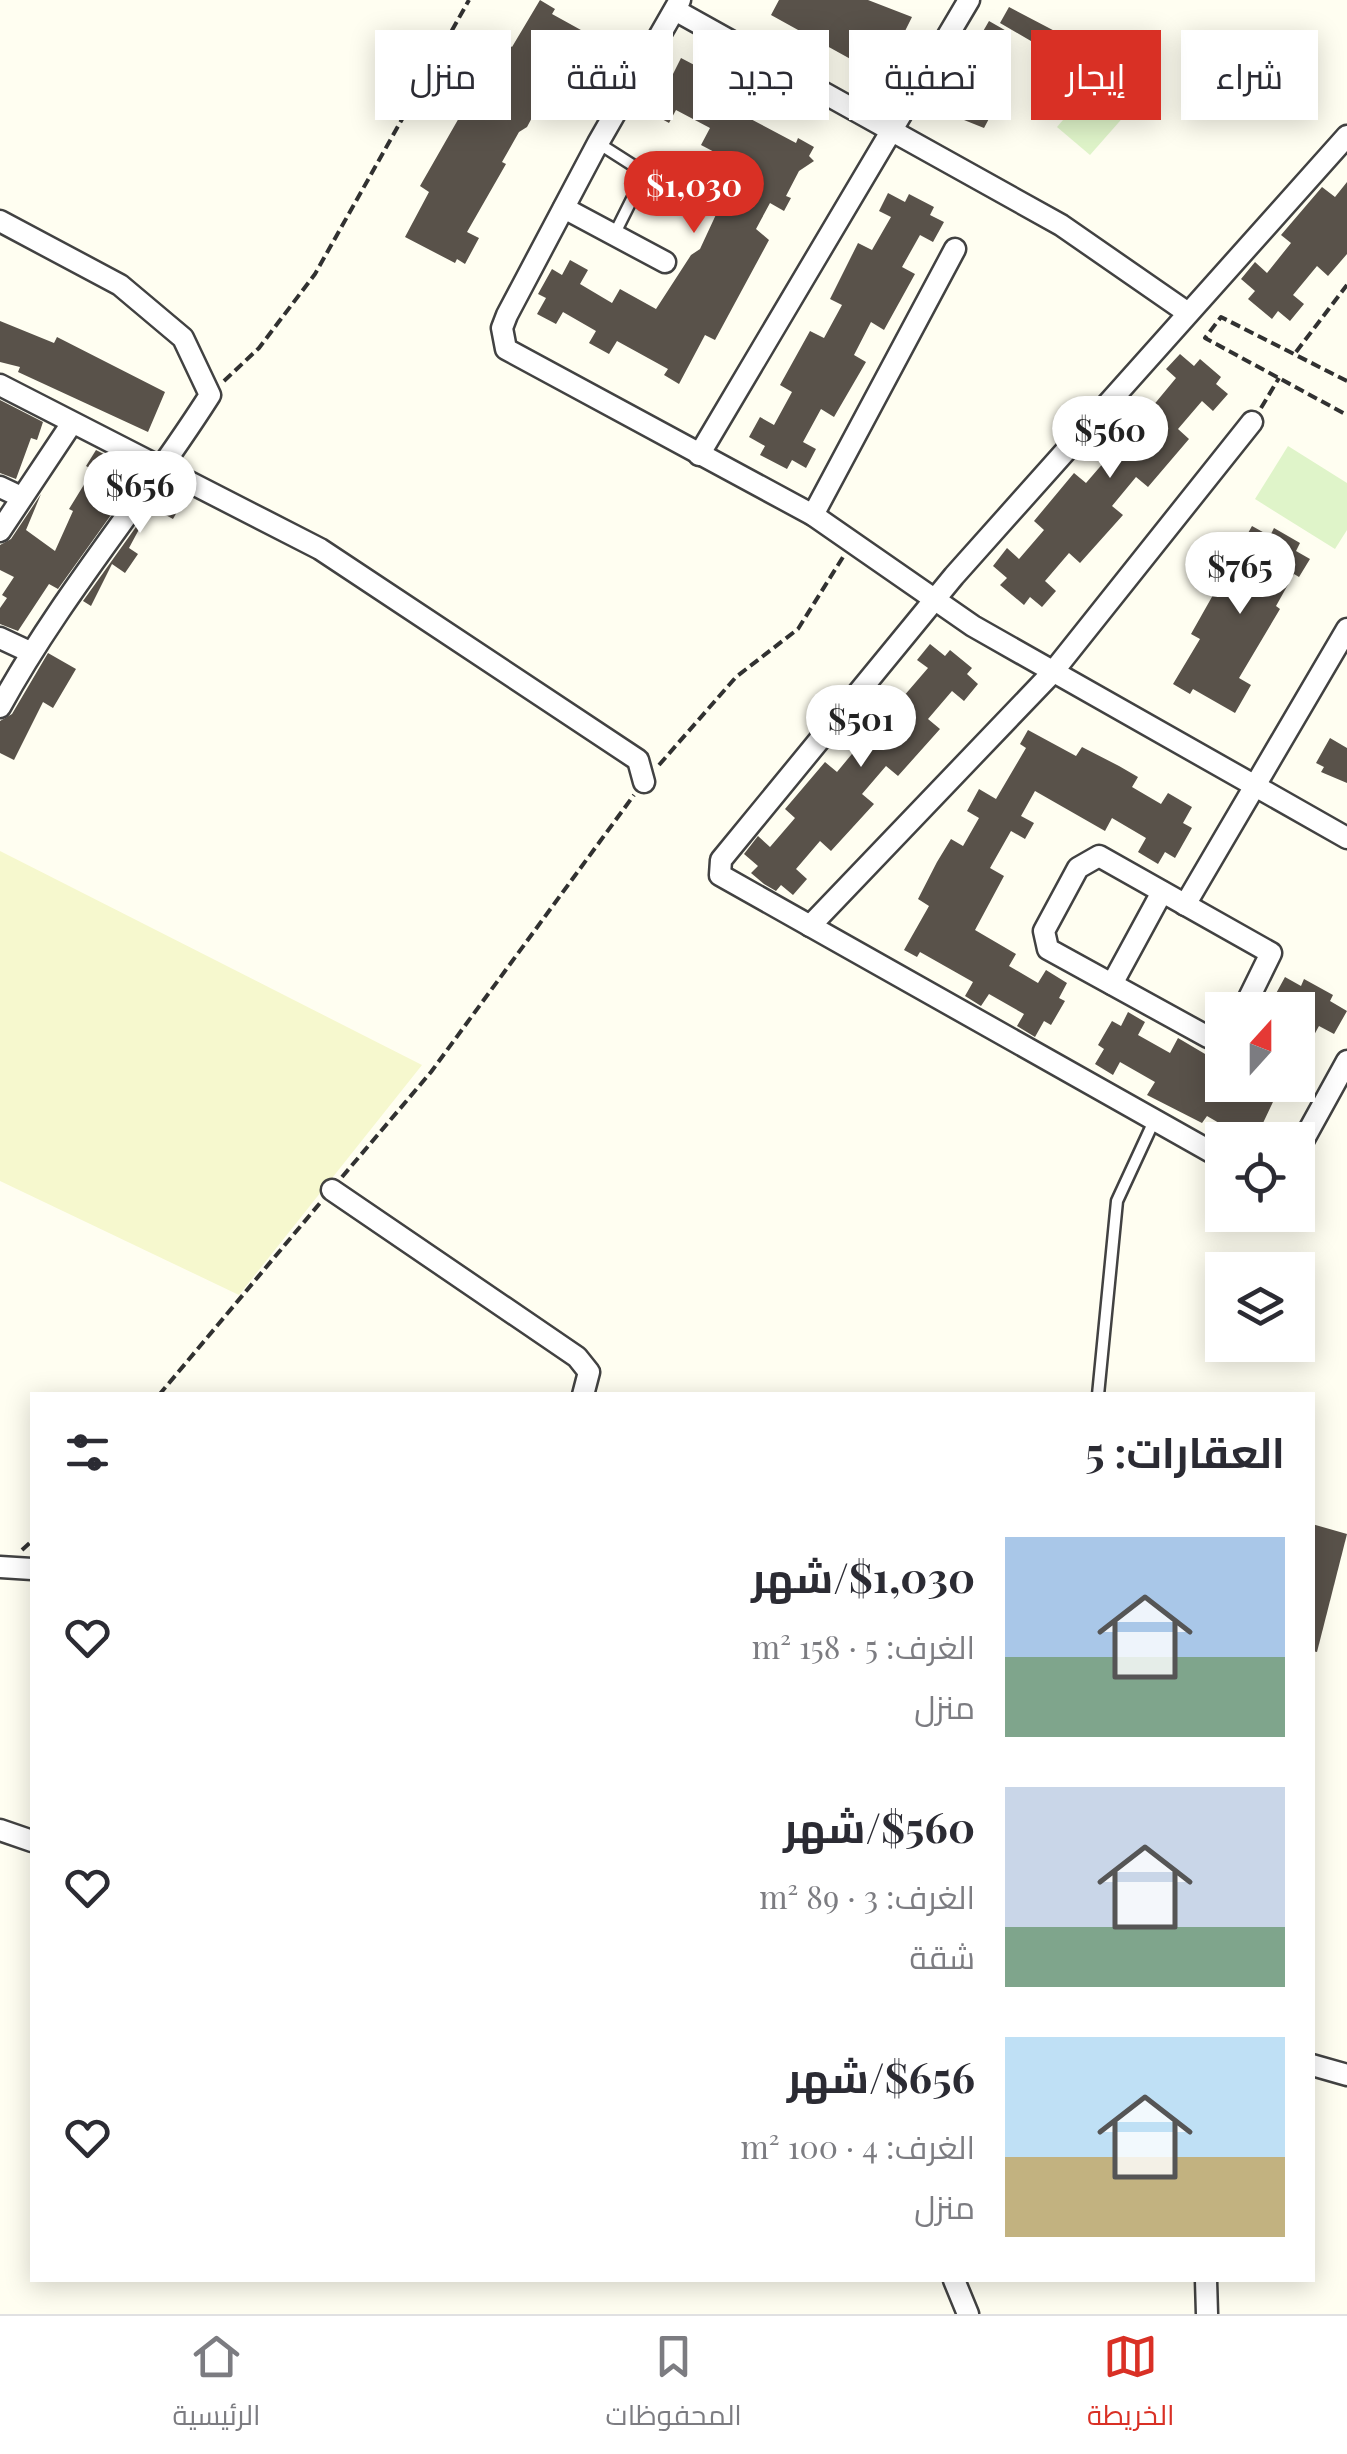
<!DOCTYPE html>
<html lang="ar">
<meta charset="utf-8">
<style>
:root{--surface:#fff;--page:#f7f7f7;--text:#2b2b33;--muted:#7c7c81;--line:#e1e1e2;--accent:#d93025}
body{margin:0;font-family:"Playfair Display",Cairo,serif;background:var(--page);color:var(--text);direction:rtl;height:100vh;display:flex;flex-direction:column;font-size:38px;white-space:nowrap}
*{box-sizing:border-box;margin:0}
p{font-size:32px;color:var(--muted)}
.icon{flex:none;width:55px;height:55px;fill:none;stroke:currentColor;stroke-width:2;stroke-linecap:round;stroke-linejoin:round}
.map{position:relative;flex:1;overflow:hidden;direction:ltr}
.side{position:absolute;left:30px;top:1392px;width:1285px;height:890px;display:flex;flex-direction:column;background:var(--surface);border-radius:0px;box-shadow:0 5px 25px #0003;direction:rtl}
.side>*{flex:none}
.top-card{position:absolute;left:30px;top:30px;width:1288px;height:90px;direction:rtl;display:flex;gap:20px}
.needle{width:65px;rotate:21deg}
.controls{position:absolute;left:1205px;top:992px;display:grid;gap:20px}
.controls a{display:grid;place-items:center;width:110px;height:110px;border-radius:0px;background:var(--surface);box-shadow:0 5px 25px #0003;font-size:50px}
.price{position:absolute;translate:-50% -85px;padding:0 22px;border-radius:35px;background:#fff;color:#222;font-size:32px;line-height:65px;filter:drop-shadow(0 2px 5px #0008)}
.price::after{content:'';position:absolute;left:50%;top:60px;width:30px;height:22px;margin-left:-15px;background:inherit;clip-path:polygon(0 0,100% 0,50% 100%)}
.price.selected{background:var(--accent);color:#fff}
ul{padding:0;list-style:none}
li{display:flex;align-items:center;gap:30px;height:250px;padding:0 30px}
li span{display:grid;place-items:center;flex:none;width:280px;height:200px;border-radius:0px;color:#555}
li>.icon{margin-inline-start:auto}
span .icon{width:120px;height:120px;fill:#fffc;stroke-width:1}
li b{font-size:42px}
h2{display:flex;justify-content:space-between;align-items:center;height:120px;padding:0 30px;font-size:42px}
.chip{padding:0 35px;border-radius:0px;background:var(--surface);box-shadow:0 5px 25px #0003;font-size:35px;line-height:90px}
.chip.selected{background:var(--accent);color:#fff}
.tab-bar{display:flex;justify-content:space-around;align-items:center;height:140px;border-top:2px solid var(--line);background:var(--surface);font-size:28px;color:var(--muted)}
.tab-bar a{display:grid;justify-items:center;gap:5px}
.tab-bar .selected{color:var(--accent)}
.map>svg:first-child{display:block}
.farmland{fill:#f6f8ce}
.pitch{fill:#dff4c9}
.building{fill:#59524a}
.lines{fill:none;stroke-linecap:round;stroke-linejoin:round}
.lane-casing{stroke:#424242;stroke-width:15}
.street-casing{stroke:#424242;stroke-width:25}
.path{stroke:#313131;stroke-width:4;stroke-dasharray:10 5;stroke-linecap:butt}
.lane{stroke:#fff;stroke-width:10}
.street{stroke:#fff;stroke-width:20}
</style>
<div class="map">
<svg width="1347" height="2314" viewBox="0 0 1347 2314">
<rect width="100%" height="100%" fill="#fffef1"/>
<path class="farmland" d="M0,851L422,1065L239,1295L0,1181Z"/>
<g class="pitch">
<path d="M1107,69L1141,97L1090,155L1057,127Z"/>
<path d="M1288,446L1347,483V530L1335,549L1255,499Z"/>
</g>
<g class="building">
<path d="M540,0L555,9L552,14L590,35L576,60L566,54L527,127L519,132L502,162L506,164L467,232L479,238L465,264L457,259L455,263L405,237L429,192L420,186L503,41L512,47Z"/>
<path d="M779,0H868L912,17L905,31L916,37L902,64L892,59L883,77L771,15Z"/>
<path d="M1009,7L1089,49L1081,63L1062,53L1060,58L1000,23Z"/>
<path d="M989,21L1010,33L980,87L1000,98L984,128L939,110L959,64L963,66Z"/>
<path d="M681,58L702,69L695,83L728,101L734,89L753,99L745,116L796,143L798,138L814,147L809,156L814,161L799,171L786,196L791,198L784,211L770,203L756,229L769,240L715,340L705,335L679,384L664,375L668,369L617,341L609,354L589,343L596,331L563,312L556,324L537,314L546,298L538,294L552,269L562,275L570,260L588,270L580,284L612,303L620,289L656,309L691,255L700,249L739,165L701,145L710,128L676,110L669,123L653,114L660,102L651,97L665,70L673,74Z"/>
<path d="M1347,182V254L1328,276L1317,266L1293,295L1304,304L1290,321L1278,311L1272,319L1248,299L1255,291L1241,279L1255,262L1267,273L1291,243L1281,235L1322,187L1335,197Z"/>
<path d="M888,193L905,202L909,194L934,207L930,215L944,222L933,242L920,235L902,267L915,274L884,330L871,322L854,355L866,362L834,417L821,409L803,442L816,449L806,468L792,460L787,469L760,455L765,446L749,437L760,417L774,425L792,392L780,385L810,331L824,338L842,305L830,299L858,243L872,250L891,217L879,211Z"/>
<path d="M0,321L54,343L57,337L165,392L148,432L18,372L20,367L0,362Z"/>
<path d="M1180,354L1194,366L1200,359L1221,377L1216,384L1228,394L1213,411L1202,401L1178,429L1189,439L1148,487L1136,477L1112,506L1123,515L1080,563L1069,553L1045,581L1056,591L1042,607L1030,597L1024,605L1000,585L1007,578L993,566L1007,548L1019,559L1044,530L1034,521L1074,473L1086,483L1111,454L1101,446L1126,414L1140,397L1152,407L1176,378L1166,369Z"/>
<path d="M0,400L43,422L37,440L31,438L16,479L0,473Z"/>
<path d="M96,450L141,473L58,589L49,584L18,631L0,624V608L7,598L2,595L14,577L0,570V545L11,539L41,494L26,530L55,551L73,511L69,509L93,470L86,466Z"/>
<path d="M166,485L186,496L173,519L151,507L129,548L138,554L125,573L112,564L91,606L83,601Z"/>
<path d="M1252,526L1270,536L1274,528L1300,543L1296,551L1310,559L1299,577L1294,574L1276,606L1280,609L1239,678L1251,685L1235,713L1193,689L1190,694L1173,684L1200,639L1191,634Z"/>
<path d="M930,644L945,656L950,650L972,668L967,674L978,684L964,701L952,691L928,719L940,729L898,776L886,766L862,794L874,804L831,851L820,841L796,869L807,879L793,895L781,885L776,891L764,884L751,873L758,866L744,854L758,836L770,847L795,818L785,809L825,762L837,772L861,743L851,735L891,687L903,697L928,668L917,660Z"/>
<path d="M48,653L76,669L53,708L43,702L14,760L0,753V721L12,714Z"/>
<path d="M1028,730L1076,756L1082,747L1119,766L1138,777L1132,787L1161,804L1168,793L1192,807L1183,823L1192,828L1175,858L1165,852L1158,864L1138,852L1146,838L1112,818L1105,831L1035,791L1021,816L1034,823L1025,839L1011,831L990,868L1004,876L975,930L1016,954L1009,966L1038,983L1046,970L1067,983L1059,998L1065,1001L1051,1025L1044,1021L1035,1037L1017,1026L1024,1014L989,994L981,1006L965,996L973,982L920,952L917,957L904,950L929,906L918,899L937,862L951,839L963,846L979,818L967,811L979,789L996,799L1026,748L1020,744Z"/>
<path d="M1330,738L1347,748V783L1321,772L1324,767L1316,763Z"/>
<path d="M1285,977L1301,986L1304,979L1333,995L1330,1001L1347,1011L1334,1034L1319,1026L1302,1057L1314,1063L1298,1094V1010L1273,999Z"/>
<path d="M1128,1012L1145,1022L1138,1035L1170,1053L1178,1038L1222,1064V1085H1281L1255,1140H1235L1238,1134L1207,1116L1202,1123L1147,1095L1155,1082L1120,1062L1113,1075L1095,1064L1104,1049L1098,1045L1112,1021L1121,1026Z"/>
<path d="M1312,1524L1347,1534L1317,1652L1312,1651Z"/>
</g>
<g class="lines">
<defs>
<g id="lane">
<path d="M598,143L645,173L614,235"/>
<path d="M1098,1395L1117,1201L1154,1121"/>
</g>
<g id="street">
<path d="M680,0L598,143L507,315L502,328L506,349L813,515L973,626L1347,838"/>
<path d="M675,10L1061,225L1188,313"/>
<path d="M564,208L665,262"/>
<path d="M0,221L120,285L183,338L210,395C143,501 60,597 0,707"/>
<path d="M0,385L320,549L638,760L644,782"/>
<path d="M699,455L969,0"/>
<path d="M0,487L21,497"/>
<path d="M813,515L955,249"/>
<path d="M0,531L72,423"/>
<path d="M0,638L30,652"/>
<path d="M1185,905L1347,629"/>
<path d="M810,926L1052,673L1252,422"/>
<path d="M1112,984L1162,892"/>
<path d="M1222,1036L1208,1037L1048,949L1044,931L1078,868L1099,856L1271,953L1243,1010"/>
<path d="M1298,1150L1347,1061"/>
<path d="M1222,1158L720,875L721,860L954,576L1347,136"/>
<path d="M332,1190L577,1357L589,1372L583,1395"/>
<path d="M0,1567L32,1569"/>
<path d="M0,1830L32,1841"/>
<path d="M1312,2065L1347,2075"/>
<path d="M954,2280L968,2314"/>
<path d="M1206,2280L1207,2314"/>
</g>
</defs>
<use href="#lane" class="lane-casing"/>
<use href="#street" class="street-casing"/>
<g class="path">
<path d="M1296,352L1347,285"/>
<path d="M224,381L259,348L315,274L469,0"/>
<path d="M1347,381L1221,317L1205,338L1347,415"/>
<path d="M1261,408L1279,378"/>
<path d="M659,765L736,677L798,629L843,557"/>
<path d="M342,1177L431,1072L634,795"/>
<path d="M159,1395L320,1203"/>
<path d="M22,1550L32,1541"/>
</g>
<use href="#lane" class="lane"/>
<use href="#street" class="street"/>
</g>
</svg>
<div class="controls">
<a><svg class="needle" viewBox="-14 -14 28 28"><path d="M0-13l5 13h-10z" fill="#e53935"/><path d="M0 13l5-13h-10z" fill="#7c7c81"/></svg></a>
<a><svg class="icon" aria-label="locate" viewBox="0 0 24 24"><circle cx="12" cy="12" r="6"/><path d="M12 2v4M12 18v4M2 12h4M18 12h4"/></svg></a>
<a><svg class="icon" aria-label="layers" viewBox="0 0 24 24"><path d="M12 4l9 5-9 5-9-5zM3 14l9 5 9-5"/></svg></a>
</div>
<b class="price selected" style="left:694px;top:236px">$1,030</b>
<b class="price" style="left:1110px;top:481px">$560</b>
<b class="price" style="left:140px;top:536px">$656</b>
<b class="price" style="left:1240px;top:617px">$765</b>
<b class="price" style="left:861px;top:770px">$501</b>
<div class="top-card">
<a class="chip">شراء</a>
<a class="chip selected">إيجار</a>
<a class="chip">تصفية</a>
<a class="chip">جديد</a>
<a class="chip">شقة</a>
<a class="chip">منزل</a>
</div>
<section class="side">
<h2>العقارات: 5<svg class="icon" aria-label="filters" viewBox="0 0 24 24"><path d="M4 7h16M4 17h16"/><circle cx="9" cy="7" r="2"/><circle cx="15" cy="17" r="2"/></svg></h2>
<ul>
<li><span style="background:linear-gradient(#a9c7e8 60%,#7fa58c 0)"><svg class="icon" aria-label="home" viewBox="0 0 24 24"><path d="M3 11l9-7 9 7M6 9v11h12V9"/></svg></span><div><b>$1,030/شهر</b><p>الغرف: 5 · 158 m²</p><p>منزل</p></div><svg class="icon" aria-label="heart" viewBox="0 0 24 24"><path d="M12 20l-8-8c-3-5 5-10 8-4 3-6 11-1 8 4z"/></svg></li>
<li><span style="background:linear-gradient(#c9d6e8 70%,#7fa58c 0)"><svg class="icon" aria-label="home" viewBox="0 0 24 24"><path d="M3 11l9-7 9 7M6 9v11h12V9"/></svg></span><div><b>$560/شهر</b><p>الغرف: 3 · 89 m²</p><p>شقة</p></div><svg class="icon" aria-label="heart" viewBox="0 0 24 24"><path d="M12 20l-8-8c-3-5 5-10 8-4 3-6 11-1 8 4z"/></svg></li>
<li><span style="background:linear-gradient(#bfe0f5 60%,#c2b280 0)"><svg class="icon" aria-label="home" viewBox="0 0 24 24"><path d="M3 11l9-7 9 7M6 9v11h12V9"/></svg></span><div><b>$656/شهر</b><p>الغرف: 4 · 100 m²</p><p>منزل</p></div><svg class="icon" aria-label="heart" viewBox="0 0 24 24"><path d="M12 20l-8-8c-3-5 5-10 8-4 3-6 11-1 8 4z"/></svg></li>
</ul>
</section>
</div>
<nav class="tab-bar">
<a class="selected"><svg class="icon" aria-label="map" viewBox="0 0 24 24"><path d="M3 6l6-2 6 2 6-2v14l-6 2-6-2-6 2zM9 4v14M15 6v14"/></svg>الخريطة</a>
<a><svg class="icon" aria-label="saved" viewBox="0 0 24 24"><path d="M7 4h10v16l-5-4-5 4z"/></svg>المحفوظات</a>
<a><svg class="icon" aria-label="home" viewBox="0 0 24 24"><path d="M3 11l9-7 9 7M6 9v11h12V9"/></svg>الرئيسية</a>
</nav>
